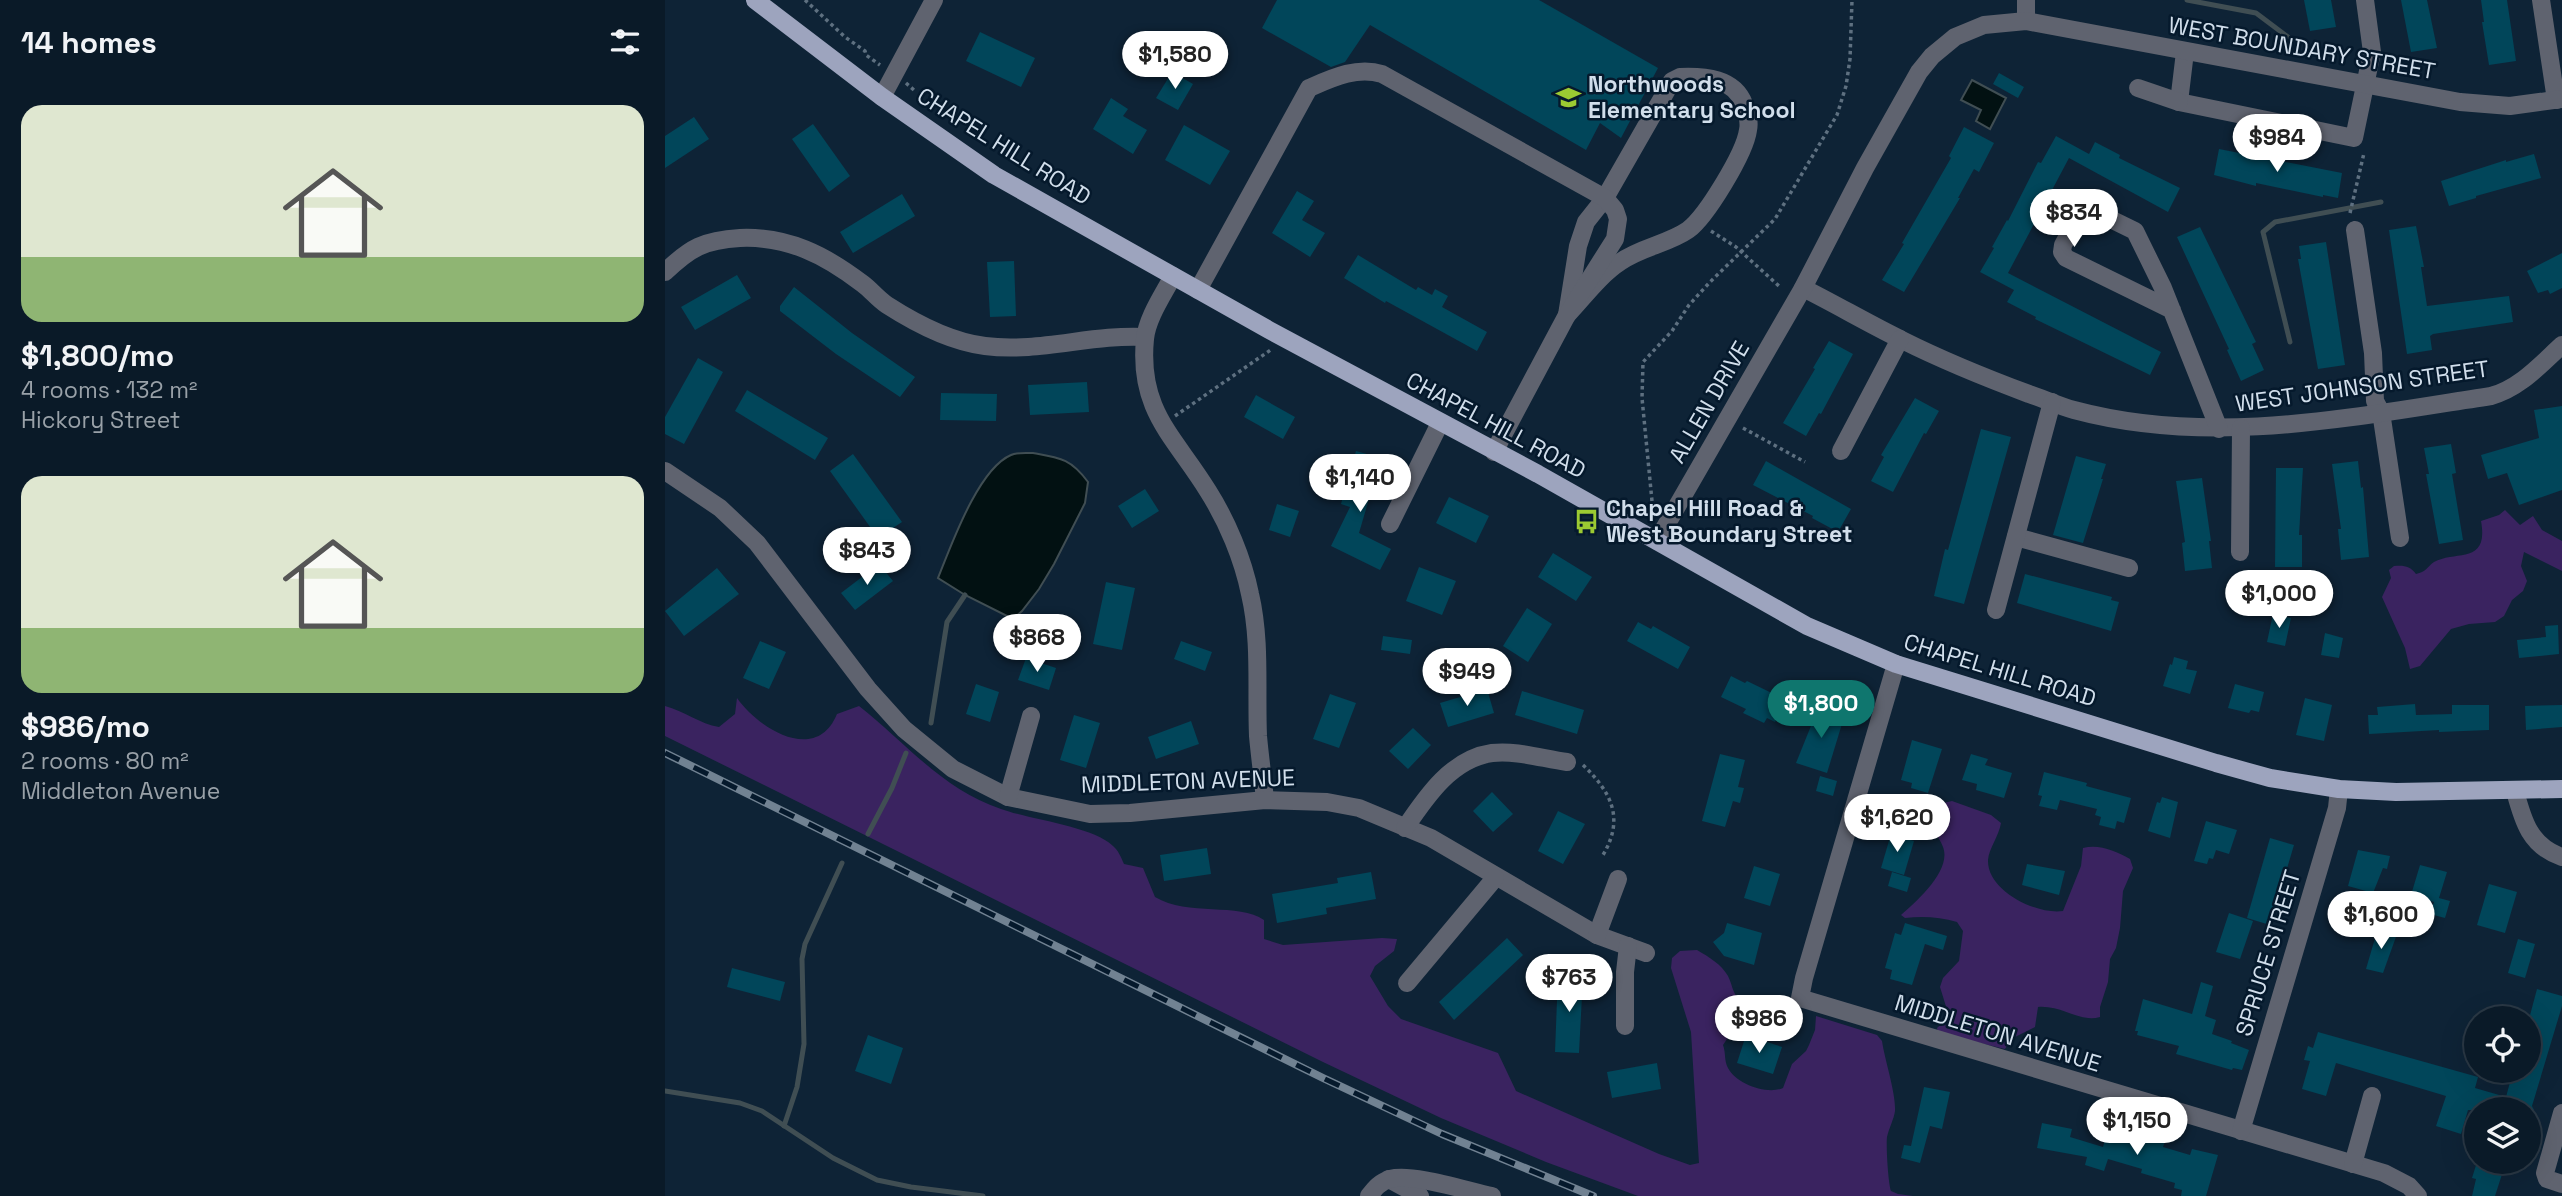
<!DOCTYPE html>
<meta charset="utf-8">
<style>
:root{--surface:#0a1a28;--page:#132330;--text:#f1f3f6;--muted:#99a1a8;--line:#2a3845;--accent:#0f766e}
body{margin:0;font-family:"Space Grotesk",sans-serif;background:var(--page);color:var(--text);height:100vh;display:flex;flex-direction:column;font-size:26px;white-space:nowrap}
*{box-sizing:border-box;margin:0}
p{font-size:23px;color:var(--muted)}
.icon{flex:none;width:38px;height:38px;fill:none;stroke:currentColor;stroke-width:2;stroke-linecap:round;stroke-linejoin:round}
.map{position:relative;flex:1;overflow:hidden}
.sheet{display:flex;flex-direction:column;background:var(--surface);width:665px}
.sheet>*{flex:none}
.fabs{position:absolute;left:1799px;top:1006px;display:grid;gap:14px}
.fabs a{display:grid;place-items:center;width:77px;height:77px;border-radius:50%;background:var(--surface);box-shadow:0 7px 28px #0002,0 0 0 2px var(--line);font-size:35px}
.price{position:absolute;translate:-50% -60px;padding:0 16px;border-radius:24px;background:#fff;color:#222;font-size:23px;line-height:46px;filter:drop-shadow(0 2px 4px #0008)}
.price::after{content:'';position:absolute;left:50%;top:42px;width:21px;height:16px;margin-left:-10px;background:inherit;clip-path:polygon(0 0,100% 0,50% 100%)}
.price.on{background:var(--accent);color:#fff}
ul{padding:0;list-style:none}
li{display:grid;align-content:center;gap:14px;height:371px;padding:0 21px}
li span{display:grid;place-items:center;height:217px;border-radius:21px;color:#555}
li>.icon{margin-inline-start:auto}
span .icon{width:126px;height:126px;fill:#fffc;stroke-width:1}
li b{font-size:30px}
h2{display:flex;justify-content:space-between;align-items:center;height:84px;padding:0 21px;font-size:30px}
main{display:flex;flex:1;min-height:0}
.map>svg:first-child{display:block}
.green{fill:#3a2360}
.water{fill:#021112;stroke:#404e53;stroke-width:2}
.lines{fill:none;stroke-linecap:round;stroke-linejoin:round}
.stream{stroke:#404e53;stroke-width:5}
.building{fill:#01465a}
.path{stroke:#5e7080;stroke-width:3.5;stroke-dasharray:3.5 3.5;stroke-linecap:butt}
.minor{stroke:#5f636f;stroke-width:18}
.major{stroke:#9da4be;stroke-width:18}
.rail-casing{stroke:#718292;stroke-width:8}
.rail{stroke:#05192c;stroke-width:5;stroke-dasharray:16;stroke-linecap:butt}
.labels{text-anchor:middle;stroke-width:5;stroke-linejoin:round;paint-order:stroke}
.street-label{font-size:23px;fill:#d1deeb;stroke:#05192c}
.poi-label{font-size:23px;font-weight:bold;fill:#d1deeb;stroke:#05192c;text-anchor:start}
</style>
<main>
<section class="sheet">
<h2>14 homes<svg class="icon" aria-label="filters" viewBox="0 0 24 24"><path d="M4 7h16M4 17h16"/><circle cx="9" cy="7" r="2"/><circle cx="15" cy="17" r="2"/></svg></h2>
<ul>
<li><span style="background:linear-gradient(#dfe7d0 70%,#8fb573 0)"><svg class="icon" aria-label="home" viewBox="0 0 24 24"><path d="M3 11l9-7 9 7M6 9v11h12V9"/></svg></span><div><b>$1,800/mo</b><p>4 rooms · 132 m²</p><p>Hickory Street</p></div></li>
<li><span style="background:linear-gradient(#dfe7d0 70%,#8fb573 0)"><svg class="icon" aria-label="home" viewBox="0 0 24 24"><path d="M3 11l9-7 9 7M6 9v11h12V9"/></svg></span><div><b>$986/mo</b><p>2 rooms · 80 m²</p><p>Middleton Avenue</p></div></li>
</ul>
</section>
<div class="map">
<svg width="1897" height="1196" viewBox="0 0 1897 1196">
<rect width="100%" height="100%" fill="#0e2336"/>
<g class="green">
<path d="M1840,510L1855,525L1868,516L1877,530L1897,541V571L1859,552L1856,566L1862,581L1858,591L1847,600L1839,616L1830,622L1804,624L1786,629L1755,666L1745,669L1740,648L1717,597L1726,578L1724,570L1729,566C1739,565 1745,566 1751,574C1761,572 1762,567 1769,562C1791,550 1824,565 1816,521L1834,515Z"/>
<path d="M72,698C93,728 151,765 172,714L194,706C241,743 277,789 336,809C366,820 427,826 448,846C453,850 456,857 459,864L478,868L490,897C523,917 574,902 599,920V939L618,945L717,938L732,939L729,951L710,966L705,976L723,1006L736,1019L833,1053L851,1091L994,1154L1025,1165L1034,1163L1026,1032L1006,968L1007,958L1015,951L1032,950C1044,957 1056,964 1063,976C1067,984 1067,990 1072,997L1119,999L1120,1003L1096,1016L1080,1019L1074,1029L1062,1039L1058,1045C1061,1053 1059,1061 1063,1068C1071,1084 1102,1095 1118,1088L1127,1064L1141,1051L1144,1045L1150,1030L1151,1016L1212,1035L1217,1041C1220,1061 1231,1093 1230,1111C1229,1119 1224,1128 1222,1137C1221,1146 1223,1182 1226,1191L1233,1194L1248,1196H973L881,1162L776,1118L658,1062L0,736V706C19,711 35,724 54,727L70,714Z"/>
<path d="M1287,801L1326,815L1336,823C1334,836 1324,848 1323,860C1322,891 1372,915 1398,911L1416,866L1418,848C1435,844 1450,851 1465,859L1468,868L1458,891L1455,928L1451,948L1445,959L1443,982L1435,1007V1017C1415,1023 1397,1005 1373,1007L1370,1027L1346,1039L1340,1049L1273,1033L1272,1028L1280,1021L1283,1013L1275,987L1278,978L1294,961L1298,931L1292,922C1275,917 1258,916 1240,918L1236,915C1252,901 1287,870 1278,847C1274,835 1262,826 1258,813L1270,805Z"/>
</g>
<g class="water">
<path d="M1307,80L1341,98L1325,129L1311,121L1316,110L1296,100Z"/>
<path d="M368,453C396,458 406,459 423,482L420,503L389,564L374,589L357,611L348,619L300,595L273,578C286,546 313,469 346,455C352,452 362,453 368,453Z"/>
</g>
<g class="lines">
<g class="stream">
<path d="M1522,0L1591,13L1623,37"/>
<path d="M1625,342L1598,232L1610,222L1716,202"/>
<path d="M266,723L282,622L300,595"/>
<path d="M203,834L227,788L241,753"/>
<path d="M0,1091L75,1103L97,1111L168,1158L212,1180L246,1187L318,1196"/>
<path d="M119,1126L132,1087L139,1044L137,959L140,944L177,863"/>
</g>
</g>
<g class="building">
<path d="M612,0H874L993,68L956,138L935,123L921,150L705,25L680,62L666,67L597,28Z"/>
<path d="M1639,0H1666L1671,27L1645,31Z"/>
<path d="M1736,0H1762L1772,48L1746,52Z"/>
<path d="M1816,0H1842L1851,61L1824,65L1817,22H1819Z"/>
<path d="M315,32L370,58L356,87L301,61Z"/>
<path d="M507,72L528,84L513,110L491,98Z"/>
<path d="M1334,73L1359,87L1353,98L1328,84Z"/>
<path d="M446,98L463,109L458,116L482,130L468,154L428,129Z"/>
<path d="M29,117L44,139L0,168V136Z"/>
<path d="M148,124L185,176L164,192L127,139Z"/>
<path d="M519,125L565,151L545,185L500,160Z"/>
<path d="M1299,127L1329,143L1314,172L1309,169L1293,198H1295L1239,292L1217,280L1239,244L1237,243L1286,158L1284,156Z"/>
<path d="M1391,136L1424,154L1430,142L1455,155L1454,158L1515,188L1503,212L1404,158L1343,273L1496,352L1485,375L1370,319L1371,317L1342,302L1349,290L1315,272L1329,248L1327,247L1342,220L1343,221L1373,162L1376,163Z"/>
<path d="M1554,149L1677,173L1673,198L1658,195V197L1591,183V186L1549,175Z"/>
<path d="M1869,154L1876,178L1811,196V198L1784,206L1776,181L1841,160V162Z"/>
<path d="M632,191L649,201L637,220L660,233L645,257L607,233Z"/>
<path d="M237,194L250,216L188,253L175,232Z"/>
<path d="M1751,226L1759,267H1756L1762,306L1844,296L1848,322L1768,334L1765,336L1767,350L1742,354L1724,230Z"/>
<path d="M1535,227L1591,342L1587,344L1599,370L1576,381L1562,350L1564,349L1512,237Z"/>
<path d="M1661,242L1680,365L1653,369L1633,259H1636L1634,246Z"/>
<path d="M1897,253V288L1885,294L1883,290L1873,293L1862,271Z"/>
<path d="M693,255L751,290L753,287L767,295L770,289L783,296L777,307L822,332L812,351L721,301L720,303L679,278Z"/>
<path d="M349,261L351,316L325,317L322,262Z"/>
<path d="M72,275L86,298L30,330L16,307Z"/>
<path d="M129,287L187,333L250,377L235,397L171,354L115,311V306Z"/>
<path d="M1164,341L1188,354L1156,414L1154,413L1141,436L1118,423L1150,369L1148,368Z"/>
<path d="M33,358L58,372L19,444L0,434V417Z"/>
<path d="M422,382L424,412L365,415L363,385Z"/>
<path d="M82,390L163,438L150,460L70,411Z"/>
<path d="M276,393L332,394L331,421L275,420Z"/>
<path d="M591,395L630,417L618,439L579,417Z"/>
<path d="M1250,398L1274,411L1261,434L1259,433L1228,492L1206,481L1219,457L1216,455Z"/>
<path d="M1897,406V490L1854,505L1842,473L1823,479L1816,455L1874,438L1869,410Z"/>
<path d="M1316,429L1346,437L1299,604L1269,596L1280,549L1283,550Z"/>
<path d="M1786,444L1791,473L1787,474L1798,540L1774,544L1761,474H1764L1759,448Z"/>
<path d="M691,451L716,458L694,533L726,549L715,570L666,546L685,507L676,504Z"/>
<path d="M188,454L237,522L213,538L165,471Z"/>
<path d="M1411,456L1441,464L1436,479H1438L1418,543L1388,535Z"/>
<path d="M1101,461L1186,509L1173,532L1147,518L1148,516L1088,485Z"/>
<path d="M1693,461L1696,488L1698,487L1704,557L1676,560L1673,529H1676L1667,464Z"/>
<path d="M1611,468H1638L1634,535H1637V567H1610Z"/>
<path d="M1537,478L1546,541H1544L1547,568L1520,571L1517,543L1520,542L1511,481Z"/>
<path d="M480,489L494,511L467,528L453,506Z"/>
<path d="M784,497L824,516L811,543L771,523Z"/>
<path d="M612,504L634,511L625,537L604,530Z"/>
<path d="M888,553L927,577L911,601L873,577Z"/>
<path d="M214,564L228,581L190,610L176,593Z"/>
<path d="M754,567L791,581L777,615L741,601Z"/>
<path d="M52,568L74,594L19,636L0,611Z"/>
<path d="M1360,574L1447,597L1446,600L1454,602L1446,631L1352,603Z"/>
<path d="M441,582L470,588L457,650L428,644Z"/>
<path d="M862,608L887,624L863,662L838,646Z"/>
<path d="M1608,614L1626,618L1620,646L1602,642Z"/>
<path d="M973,622L986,629L988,626L1025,647L1013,669L962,641Z"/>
<path d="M1893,625L1894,654L1854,658L1852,640L1881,637L1880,626Z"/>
<path d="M1660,633L1678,638L1674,658L1656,655Z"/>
<path d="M718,636L747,640L745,654L716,650Z"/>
<path d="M95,641L121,652L104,689L78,678Z"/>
<path d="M516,641L547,652L540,671L509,659Z"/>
<path d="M1509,657L1523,661L1521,669L1532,671L1525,694L1498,686L1505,664L1507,665Z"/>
<path d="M361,658L391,668L384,690L353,680Z"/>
<path d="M1066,676L1080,683L1082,681L1121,700L1110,722L1102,718L1099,723L1078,713L1081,709L1056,697Z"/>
<path d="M311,684L334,692L325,722L301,714Z"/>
<path d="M1570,684L1599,692L1594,712L1586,710L1584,713L1563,708Z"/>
<path d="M822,689L829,713L783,727L775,703Z"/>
<path d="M857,691L919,710L912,734L850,715Z"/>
<path d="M665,694L691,703L674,748L648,739Z"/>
<path d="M1640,698L1667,705L1659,741L1631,735Z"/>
<path d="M1750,704L1751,715L1787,714V705H1824V730L1774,732V730L1704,734L1703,715H1713L1712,707Z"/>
<path d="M1897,705V727L1861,730L1860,706Z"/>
<path d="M1154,706L1180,714L1162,773L1131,763Z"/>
<path d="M409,715L435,723L421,768L395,760Z"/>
<path d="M526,721L534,744L491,759L483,737Z"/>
<path d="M748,728L766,745L743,769L724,751Z"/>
<path d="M1247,740L1277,749L1263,793L1246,788L1247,783L1236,780Z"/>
<path d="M1055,754L1080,760L1073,787L1079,788L1075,803L1068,801L1060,827L1037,821Z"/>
<path d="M1306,754L1323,759L1320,765L1347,773L1339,798L1311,790L1312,784L1297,780Z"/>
<path d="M1379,772L1422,783L1421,786L1466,798L1459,823L1452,821L1450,829L1434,825L1436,817L1430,815L1432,809L1395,800L1392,810L1374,806L1377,796L1373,795Z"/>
<path d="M1155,776L1172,781L1168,796L1151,791Z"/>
<path d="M827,792L848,814L828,832L808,811Z"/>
<path d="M1497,797L1513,802L1505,838L1483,831L1492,802L1495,803Z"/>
<path d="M893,811L920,824L898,864L873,851Z"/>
<path d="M1541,821L1572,830L1564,854L1551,850L1548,859L1544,858L1542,864L1529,861Z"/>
<path d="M1226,834L1249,841L1239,875L1216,868Z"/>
<path d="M1605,838L1629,845L1605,925L1582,918Z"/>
<path d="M542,848L546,874L499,881L495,855Z"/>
<path d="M1693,850L1725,856L1722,869L1718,868L1708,893L1683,886Z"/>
<path d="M1362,864L1400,871L1394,895L1357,885Z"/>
<path d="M1755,865L1782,872L1774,898L1785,901L1780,918L1765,914L1769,902L1746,895Z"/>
<path d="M1089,866L1115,874L1105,906L1079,898Z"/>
<path d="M706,872L711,899L661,908L662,914L612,923L607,894L673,883L672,878Z"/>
<path d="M1227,872L1246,878L1242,892L1223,886Z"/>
<path d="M1824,884L1852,892L1840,933L1812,925Z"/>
<path d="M1564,913L1588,921L1575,959L1551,952Z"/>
<path d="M1062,923L1097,933L1089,965L1059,956L1048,942L1059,933Z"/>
<path d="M1240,923L1282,936L1278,950L1260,944L1247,985L1225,979L1227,970L1220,968L1230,933L1236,935Z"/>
<path d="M1713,928L1732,934L1718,973L1701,969Z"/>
<path d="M842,938L858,955L789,1020L774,1002Z"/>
<path d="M1853,939L1870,944L1860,978L1843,973Z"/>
<path d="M67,968L120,982L115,1001L62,987Z"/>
<path d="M893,975L918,976L914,1053L890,1052Z"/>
<path d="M1536,982L1548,986L1540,1016L1551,1020L1547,1034L1567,1041L1566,1043L1584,1050L1577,1070L1568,1068L1567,1070L1511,1054L1514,1046L1472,1035L1473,1031H1470L1478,999L1527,1014Z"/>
<path d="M1872,989L1897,996V1006L1867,1106L1869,1110H1803L1796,1134L1771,1126L1781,1096L1671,1063L1661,1096L1637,1089L1645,1061L1639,1060L1643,1046L1648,1048L1653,1032L1813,1077L1810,1088L1841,1097L1848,1071H1864V1019Z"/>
<path d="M203,1035L238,1048L226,1084L190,1071Z"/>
<path d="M1081,1035L1117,1047L1108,1074L1072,1063Z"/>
<path d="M992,1063L996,1089L947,1098L942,1072Z"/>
<path d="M1259,1087L1285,1092L1277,1129L1265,1126L1255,1163L1236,1158L1239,1145L1246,1146Z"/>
<path d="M1377,1123L1407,1129L1405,1137L1438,1147L1442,1133L1447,1135L1449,1126L1500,1141L1498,1147L1525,1155L1527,1149L1553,1155L1541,1196H1516L1517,1190L1509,1188L1510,1183L1476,1173L1477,1169L1443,1159L1439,1171L1420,1165L1422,1157L1372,1148Z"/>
<path d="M1812,1162H1841L1830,1196H1807L1811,1179L1807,1178Z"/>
</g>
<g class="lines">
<g class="path">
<path d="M140,0L180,37L200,51L201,55L215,65"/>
<path d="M241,83L250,91"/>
<path d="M1685,213L1699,153"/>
<path d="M1046,231L1071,247L1115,287"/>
<path d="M510,416L607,349"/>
<path d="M1078,428L1140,462"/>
<path d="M987,501L977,398L978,362L1007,331L1024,305L1045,282L1110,219L1172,115L1181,86L1185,59L1187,0"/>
<path d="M918,765C946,792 960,818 938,855"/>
</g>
<g class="minor">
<path d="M1876,0L1891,100"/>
<path d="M1361,21V0"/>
<path d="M1520,52L1514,102L1689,138L1707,52L1700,0"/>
<path d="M1015,77C1040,76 1069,78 1079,104C1082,113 1085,121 1083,130C1080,153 1041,217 1023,230C1003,244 976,247 955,262C935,275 919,297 902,315L913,246L921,222L940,198L1007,81Z"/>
<path d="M1473,88L1514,102"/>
<path d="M217,97L269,0"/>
<path d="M1690,230L1708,353L1710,401L1716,412L1735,538"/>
<path d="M0,272C25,248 39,240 75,238C123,236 160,255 198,284C206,290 213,299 222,305C250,323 287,342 320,346C373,353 427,334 480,337"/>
<path d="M508,276C498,295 482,318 480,339C473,411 510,437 543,491C562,521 578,559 585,594C596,641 591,689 593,736C595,758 598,779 600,800"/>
<path d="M1138,288C1172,305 1204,324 1237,340C1279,361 1321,378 1364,394C1379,399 1394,406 1409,410C1547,447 1687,417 1826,396C1855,388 1875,365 1897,345"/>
<path d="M533,290L644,88C667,78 692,66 717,74L940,198L950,210L953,219L950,239L902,315L829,452"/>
<path d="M1507,310L1401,258L1397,252L1398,245L1417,210H1427L1470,231L1498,288L1554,429"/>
<path d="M1176,451L1235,339"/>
<path d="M0,471L55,508L92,543L203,689L239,729L288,769L343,797L425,814L465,813L600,800L662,802L694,808L766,838L932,935L981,953"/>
<path d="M725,524L775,423"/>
<path d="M1351,537L1464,568"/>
<path d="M992,541L1138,288L1200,168L1254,72L1267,56L1290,37L1319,25L1361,21L1795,102L1845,106L1897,99"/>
<path d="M1575,552L1576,428"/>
<path d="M1331,610L1387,402"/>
<path d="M1231,664L1139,978L1135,998L1719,1173L1744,1186L1753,1196"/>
<path d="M1850,791C1858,821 1865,846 1897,857"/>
<path d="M343,797L366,716"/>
<path d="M740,828C761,797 786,759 827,753C851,750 879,759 902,762"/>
<path d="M932,935L953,879"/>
<path d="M742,983L830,878"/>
<path d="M960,1026V972L963,946"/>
<path d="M1897,1113L1880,1173L1882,1179L1897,1184"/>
<path d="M1576,1131L1672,808L1674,789"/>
<path d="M1688,1164L1707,1096"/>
<path d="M724,1179L755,1196"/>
<path d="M704,1196C710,1188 715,1182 725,1179C748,1173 802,1191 827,1196"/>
</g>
<path class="major" d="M90,0L217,97L329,175L604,330L873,474L1142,626L1231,664L1551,763L1605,778L1674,789L1731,792L1897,789"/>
<defs>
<path id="rail" d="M0,753L658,1078L777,1134L928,1196"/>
</defs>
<use href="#rail" class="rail-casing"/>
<use href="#rail" class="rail"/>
</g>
<defs>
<symbol id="school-bare" viewBox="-9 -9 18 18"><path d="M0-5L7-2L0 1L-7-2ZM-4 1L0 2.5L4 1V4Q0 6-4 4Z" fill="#9cca32" stroke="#05192c" stroke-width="2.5" paint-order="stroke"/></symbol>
<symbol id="bus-bare" viewBox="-9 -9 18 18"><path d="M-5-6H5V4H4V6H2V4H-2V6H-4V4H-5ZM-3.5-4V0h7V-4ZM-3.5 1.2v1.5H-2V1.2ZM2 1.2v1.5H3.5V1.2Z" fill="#9cca32" stroke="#05192c" stroke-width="2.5" paint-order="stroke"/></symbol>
</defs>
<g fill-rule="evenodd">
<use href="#school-bare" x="886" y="80" width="35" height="35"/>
<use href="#bus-bare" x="904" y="504" width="35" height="35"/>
</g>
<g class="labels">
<g class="street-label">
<text transform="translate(1637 48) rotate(10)" y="8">WEST BOUNDARY STREET</text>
<text transform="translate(339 146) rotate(32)" y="8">CHAPEL HILL ROAD</text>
<text transform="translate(1697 386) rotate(-8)" y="8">WEST JOHNSON STREET</text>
<text transform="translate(1044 402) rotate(-60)" y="8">ALLEN DRIVE</text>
<text transform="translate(831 425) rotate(28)" y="8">CHAPEL HILL ROAD</text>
<text transform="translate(1335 670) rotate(17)" y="8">CHAPEL HILL ROAD</text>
<text transform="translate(523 781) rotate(-2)" y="8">MIDDLETON AVENUE</text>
<text transform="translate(1603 953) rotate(-73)" y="8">SPRUCE STREET</text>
<text transform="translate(1333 1033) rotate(17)" y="8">MIDDLETON AVENUE</text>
</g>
<g class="poi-label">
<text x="923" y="92">Northwoods<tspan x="923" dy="26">Elementary School</tspan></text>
<text x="941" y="516">Chapel Hill Road &amp;<tspan x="941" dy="26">West Boundary Street</tspan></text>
</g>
</g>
</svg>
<div class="fabs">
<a><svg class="icon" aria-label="locate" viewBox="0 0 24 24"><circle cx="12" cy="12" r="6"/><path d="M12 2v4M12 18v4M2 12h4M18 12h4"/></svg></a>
<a><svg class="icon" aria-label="layers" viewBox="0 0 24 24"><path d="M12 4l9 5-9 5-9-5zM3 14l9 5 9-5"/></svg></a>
</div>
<b class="price" style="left:510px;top:91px">$1,580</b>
<b class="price" style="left:1612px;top:174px">$984</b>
<b class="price" style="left:1409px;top:249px">$834</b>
<b class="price" style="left:695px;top:514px">$1,140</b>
<b class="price" style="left:202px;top:587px">$843</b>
<b class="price" style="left:1614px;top:630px">$1,000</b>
<b class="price" style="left:372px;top:674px">$868</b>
<b class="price" style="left:802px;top:708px">$949</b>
<b class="price on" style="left:1156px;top:740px">$1,800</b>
<b class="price" style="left:1232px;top:854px">$1,620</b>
<b class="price" style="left:1716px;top:951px">$1,600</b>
<b class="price" style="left:904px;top:1014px">$763</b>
<b class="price" style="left:1094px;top:1055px">$986</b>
<b class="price" style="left:1472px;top:1157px">$1,150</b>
</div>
</main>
